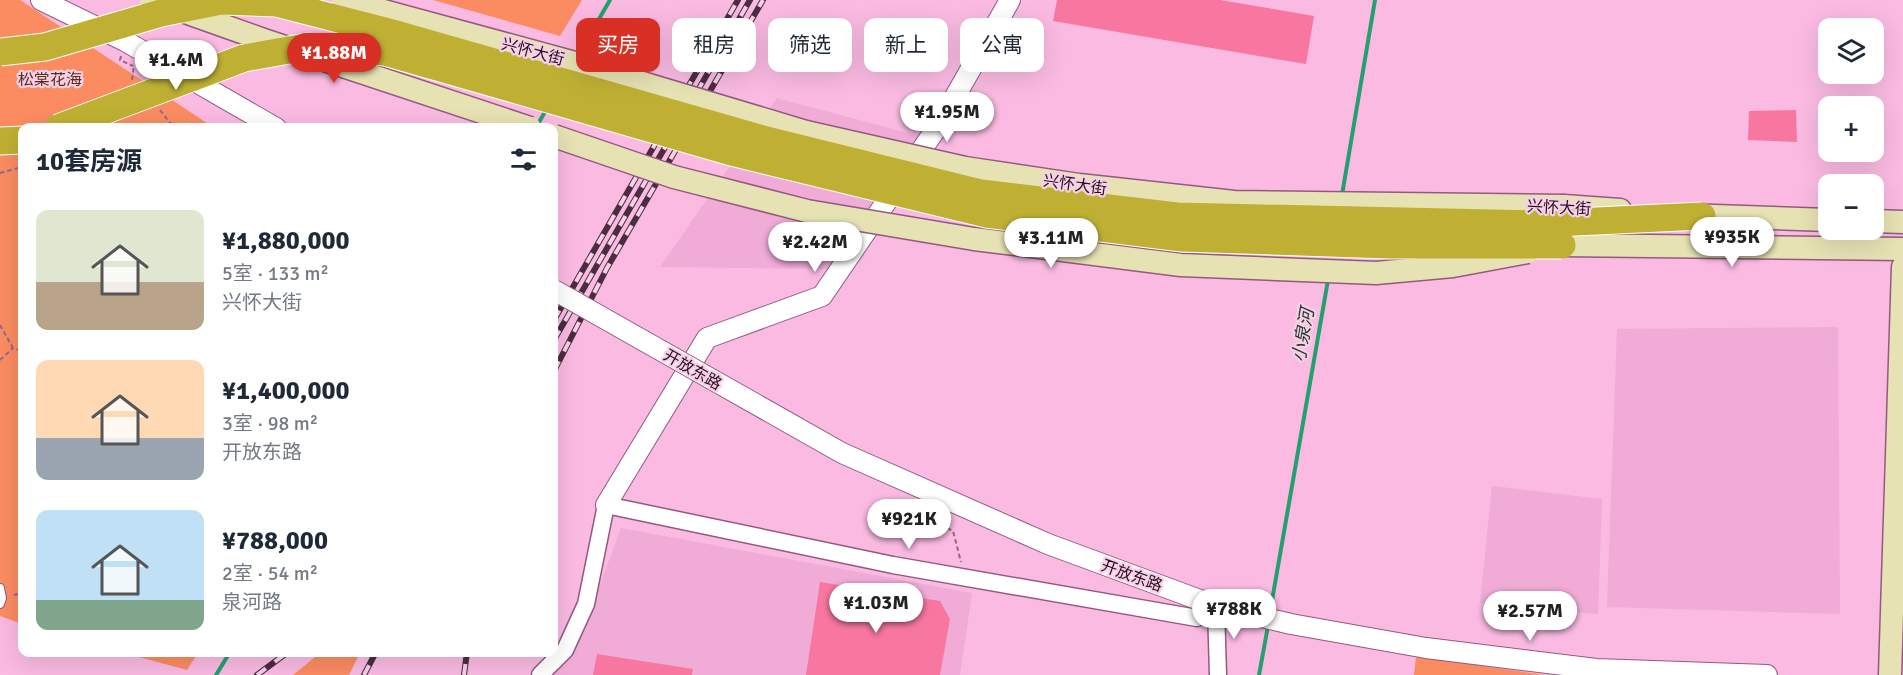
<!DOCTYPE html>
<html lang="zh">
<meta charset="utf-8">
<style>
:root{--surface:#fff;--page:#f2f2f3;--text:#1f2937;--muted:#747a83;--accent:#d93025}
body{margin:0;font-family:Signika,"Noto Sans SC",sans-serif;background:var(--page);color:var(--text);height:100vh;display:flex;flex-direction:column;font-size:22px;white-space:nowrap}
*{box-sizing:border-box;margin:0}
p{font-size:20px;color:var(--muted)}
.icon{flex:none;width:33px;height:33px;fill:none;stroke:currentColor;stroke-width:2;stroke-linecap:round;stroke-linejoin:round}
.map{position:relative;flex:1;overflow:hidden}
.panel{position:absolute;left:18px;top:123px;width:540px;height:534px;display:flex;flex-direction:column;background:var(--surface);border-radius:12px;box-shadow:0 6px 24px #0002}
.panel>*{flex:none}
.banner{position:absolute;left:576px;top:18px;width:570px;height:54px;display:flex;gap:12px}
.buttons{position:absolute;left:1818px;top:18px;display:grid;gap:12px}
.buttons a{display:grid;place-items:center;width:66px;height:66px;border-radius:12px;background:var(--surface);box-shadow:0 6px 24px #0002;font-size:30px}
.price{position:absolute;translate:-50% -51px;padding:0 14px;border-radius:21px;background:#fff;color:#222;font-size:20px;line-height:39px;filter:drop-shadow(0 2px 3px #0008)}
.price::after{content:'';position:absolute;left:50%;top:36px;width:18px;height:14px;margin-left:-9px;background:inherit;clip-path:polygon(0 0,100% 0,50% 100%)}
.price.selected{background:var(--accent);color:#fff}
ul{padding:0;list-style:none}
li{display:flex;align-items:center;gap:18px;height:150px;padding:0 18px}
li span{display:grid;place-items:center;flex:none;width:168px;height:120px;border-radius:12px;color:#555}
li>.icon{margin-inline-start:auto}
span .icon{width:72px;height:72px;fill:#fffc;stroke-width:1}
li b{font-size:26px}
h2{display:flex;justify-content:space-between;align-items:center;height:72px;padding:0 18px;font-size:26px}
.chip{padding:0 21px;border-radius:12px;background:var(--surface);box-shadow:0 6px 24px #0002;font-size:21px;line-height:54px}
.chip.selected{background:var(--accent);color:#fff}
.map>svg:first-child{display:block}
.built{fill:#f0abd7}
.green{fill:#fb8c62}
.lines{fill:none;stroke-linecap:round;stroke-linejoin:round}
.stream{stroke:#23a06e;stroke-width:4}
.building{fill:#f777a1}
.service-casing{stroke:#925a7f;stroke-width:10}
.minor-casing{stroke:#925a7f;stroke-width:19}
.tertiary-casing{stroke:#925a7f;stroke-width:22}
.secondary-casing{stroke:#925a7f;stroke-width:25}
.trunk-casing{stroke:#fff;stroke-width:29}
.path{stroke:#936884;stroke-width:2;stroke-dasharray:4.5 3;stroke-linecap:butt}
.service{stroke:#fff;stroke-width:8}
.minor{stroke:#fff;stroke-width:16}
.tertiary{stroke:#fff;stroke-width:20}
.secondary{stroke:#e7e2b3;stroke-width:22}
.trunk{stroke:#bfb034;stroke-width:27}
.rail-casing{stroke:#4a2d40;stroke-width:6}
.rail{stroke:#f7d0e8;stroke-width:4;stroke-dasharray:11;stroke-linecap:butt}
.tertiary-bridge-casing{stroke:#925a7f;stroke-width:22;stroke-linecap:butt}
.secondary-bridge-casing{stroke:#925a7f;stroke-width:25;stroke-linecap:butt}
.trunk-bridge-casing{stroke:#fff;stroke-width:29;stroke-linecap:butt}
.tertiary-bridge{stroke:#fff;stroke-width:20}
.secondary-bridge{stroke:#e7e2b3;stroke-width:22}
.trunk-bridge{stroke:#bfb034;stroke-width:27}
.labels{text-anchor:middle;stroke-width:4.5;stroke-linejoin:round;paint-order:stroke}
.street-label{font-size:16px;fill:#250f1e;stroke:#f7d0e8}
.park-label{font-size:16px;fill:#5d2d1b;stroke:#f7d0e8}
.water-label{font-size:18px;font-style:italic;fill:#213a2d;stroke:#f7d0e8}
</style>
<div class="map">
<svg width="1903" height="675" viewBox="0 0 1903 675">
<rect width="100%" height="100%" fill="#fabae2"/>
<g class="built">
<path d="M777,98L919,136L840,269L660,267Z"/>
<path d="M1838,327L1840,614L1607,607L1617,329Z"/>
<path d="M1492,486L1602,499L1598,614L1480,603Z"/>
<path d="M621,528L972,593L960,675H551L580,638Z"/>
</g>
<g class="green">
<path d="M0,0H20L213,127L22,128V624L0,616Z"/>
<path d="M433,0H582L560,36Z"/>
<path d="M124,653H198L187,670Z"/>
<path d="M320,653V652L360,653L349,675H293Z"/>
<path d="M1416,656L1545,675H1414Z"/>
</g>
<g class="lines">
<g class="stream">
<path d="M577,57L610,0"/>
<path d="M538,124L546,110"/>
<path d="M1342,195L1375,0"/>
<path d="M1270,612L1328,280"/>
<path d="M216,675L230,652"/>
<path d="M1259,675L1268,626"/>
</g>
</g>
<g class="building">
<path d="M1057,0H1220L1314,16L1306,64L1053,21Z"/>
<path d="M1796,110L1797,142L1748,140L1749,111Z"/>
<path d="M820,582L940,601L950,619L940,675H806Z"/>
<path d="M597,654L693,669L692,675H593Z"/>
</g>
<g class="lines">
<defs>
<path id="service" d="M0,588L2,598L0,604"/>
<path id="minor" d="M540,675L565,650L586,604L606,505L893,565L1197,618L1216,606L1218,675"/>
<g id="tertiary">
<path d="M41,0L125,41L276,128"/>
<path d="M713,380L842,453L1048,544L1216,606L1291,624L1426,648L1596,669L1767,675"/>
<path d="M606,505L707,338L822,296L940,123L1010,0"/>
</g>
<g id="secondary">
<path d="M1564,206L1620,210"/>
<path d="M1686,215L1828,220"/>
<path d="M1874,221L1903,222"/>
<path d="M1562,245L1903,249"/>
<path d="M1890,675L1903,267"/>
</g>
<path id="trunk" d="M0,141L22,140"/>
</defs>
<use href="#service" class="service-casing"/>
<use href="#minor" class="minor-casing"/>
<use href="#tertiary" class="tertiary-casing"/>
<use href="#secondary" class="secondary-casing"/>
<use href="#trunk" class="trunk-casing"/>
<g class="path">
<path d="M121,56L120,60L133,66"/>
<path d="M132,80L134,65"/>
<path d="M160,110L174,128"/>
<path d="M0,173L22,167"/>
<path d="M0,325L13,348L22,351"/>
<path d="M0,360L13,348"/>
<path d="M915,503V512L953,531L961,562"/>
<path d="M14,595L22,593"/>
</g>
<use href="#service" class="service"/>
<use href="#minor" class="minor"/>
<use href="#tertiary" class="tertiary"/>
<use href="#secondary" class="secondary"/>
<use href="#trunk" class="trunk"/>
<defs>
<g id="rail">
<path d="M554,320L738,0"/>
<path d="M554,340L750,0"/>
<path d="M554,371L607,268L763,0"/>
<path d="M257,675L288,652"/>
<path d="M364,675L376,652"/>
<path d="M464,675L467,652"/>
</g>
</defs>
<use href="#rail" class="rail-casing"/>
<use href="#rail" class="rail"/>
<defs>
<path id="tertiary-bridge" d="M554,290L713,380"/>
<g id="secondary-bridge">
<path d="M151,0L264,40L530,128"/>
<path d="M343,0L579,64L806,132L965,168L1079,185L1234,202L1564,206"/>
<path d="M554,136L674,177L807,211L974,239L1181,265L1376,273L1453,266L1528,252"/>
</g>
<g id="trunk-bridge">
<path d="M0,52L45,47L161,13L221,1L276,3L389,32L763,139L981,193L1177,216L1533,224L1702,216"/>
<path d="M58,128L244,58L306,47L385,52L735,153L986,214L1182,238L1389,245H1562"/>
</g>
</defs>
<use href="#tertiary-bridge" class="tertiary-bridge-casing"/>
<use href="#secondary-bridge" class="secondary-bridge-casing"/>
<use href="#trunk-bridge" class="trunk-bridge-casing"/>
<use href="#tertiary-bridge" class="tertiary-bridge"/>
<use href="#secondary-bridge" class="secondary-bridge"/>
<use href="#trunk-bridge" class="trunk-bridge"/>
</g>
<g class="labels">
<g class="street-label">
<text transform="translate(533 51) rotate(15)" y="6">兴怀大街</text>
<text transform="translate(1075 184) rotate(8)" y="6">兴怀大街</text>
<text transform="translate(1559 207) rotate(3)" y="6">兴怀大街</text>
<text transform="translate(693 369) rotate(30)" y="6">开放东路</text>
<text transform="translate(1132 575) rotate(20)" y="6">开放东路</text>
</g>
<g class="park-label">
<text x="50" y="85">松棠花海</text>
</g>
<g class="water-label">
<text transform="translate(1303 335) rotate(-80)" y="6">小泉河</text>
</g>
</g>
</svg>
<div class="buttons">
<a><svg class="icon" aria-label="layers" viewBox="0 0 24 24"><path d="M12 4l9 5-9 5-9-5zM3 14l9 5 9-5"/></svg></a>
<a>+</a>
<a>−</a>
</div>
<b class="price selected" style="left:334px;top:84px">¥1.88M</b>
<b class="price" style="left:176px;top:91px">¥1.4M</b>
<b class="price" style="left:947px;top:143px">¥1.95M</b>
<b class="price" style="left:1732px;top:268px">¥935K</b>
<b class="price" style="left:1051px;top:269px">¥3.11M</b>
<b class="price" style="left:815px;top:273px">¥2.42M</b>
<b class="price" style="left:909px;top:550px">¥921K</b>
<b class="price" style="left:876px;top:634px">¥1.03M</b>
<b class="price" style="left:1234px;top:640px">¥788K</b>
<b class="price" style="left:1530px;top:642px">¥2.57M</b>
<div class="banner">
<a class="chip selected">买房</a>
<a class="chip">租房</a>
<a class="chip">筛选</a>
<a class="chip">新上</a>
<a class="chip">公寓</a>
</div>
<section class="panel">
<h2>10套房源<svg class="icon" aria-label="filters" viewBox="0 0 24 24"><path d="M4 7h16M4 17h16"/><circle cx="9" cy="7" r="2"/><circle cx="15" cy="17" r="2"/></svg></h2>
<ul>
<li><span style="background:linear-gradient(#dfe7d0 60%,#b9a48a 0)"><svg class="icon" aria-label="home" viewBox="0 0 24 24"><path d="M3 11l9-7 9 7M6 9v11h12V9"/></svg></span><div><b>¥1,880,000</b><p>5室 · 133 m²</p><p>兴怀大街</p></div></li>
<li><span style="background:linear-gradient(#ffd9b3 65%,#9aa5b1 0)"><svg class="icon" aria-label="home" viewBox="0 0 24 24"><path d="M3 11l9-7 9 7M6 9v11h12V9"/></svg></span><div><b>¥1,400,000</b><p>3室 · 98 m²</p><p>开放东路</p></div></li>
<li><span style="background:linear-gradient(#bfe0f5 75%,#7fa58c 0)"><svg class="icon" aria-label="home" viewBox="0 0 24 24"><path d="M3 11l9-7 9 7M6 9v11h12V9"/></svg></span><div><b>¥788,000</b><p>2室 · 54 m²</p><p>泉河路</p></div></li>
</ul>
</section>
</div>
